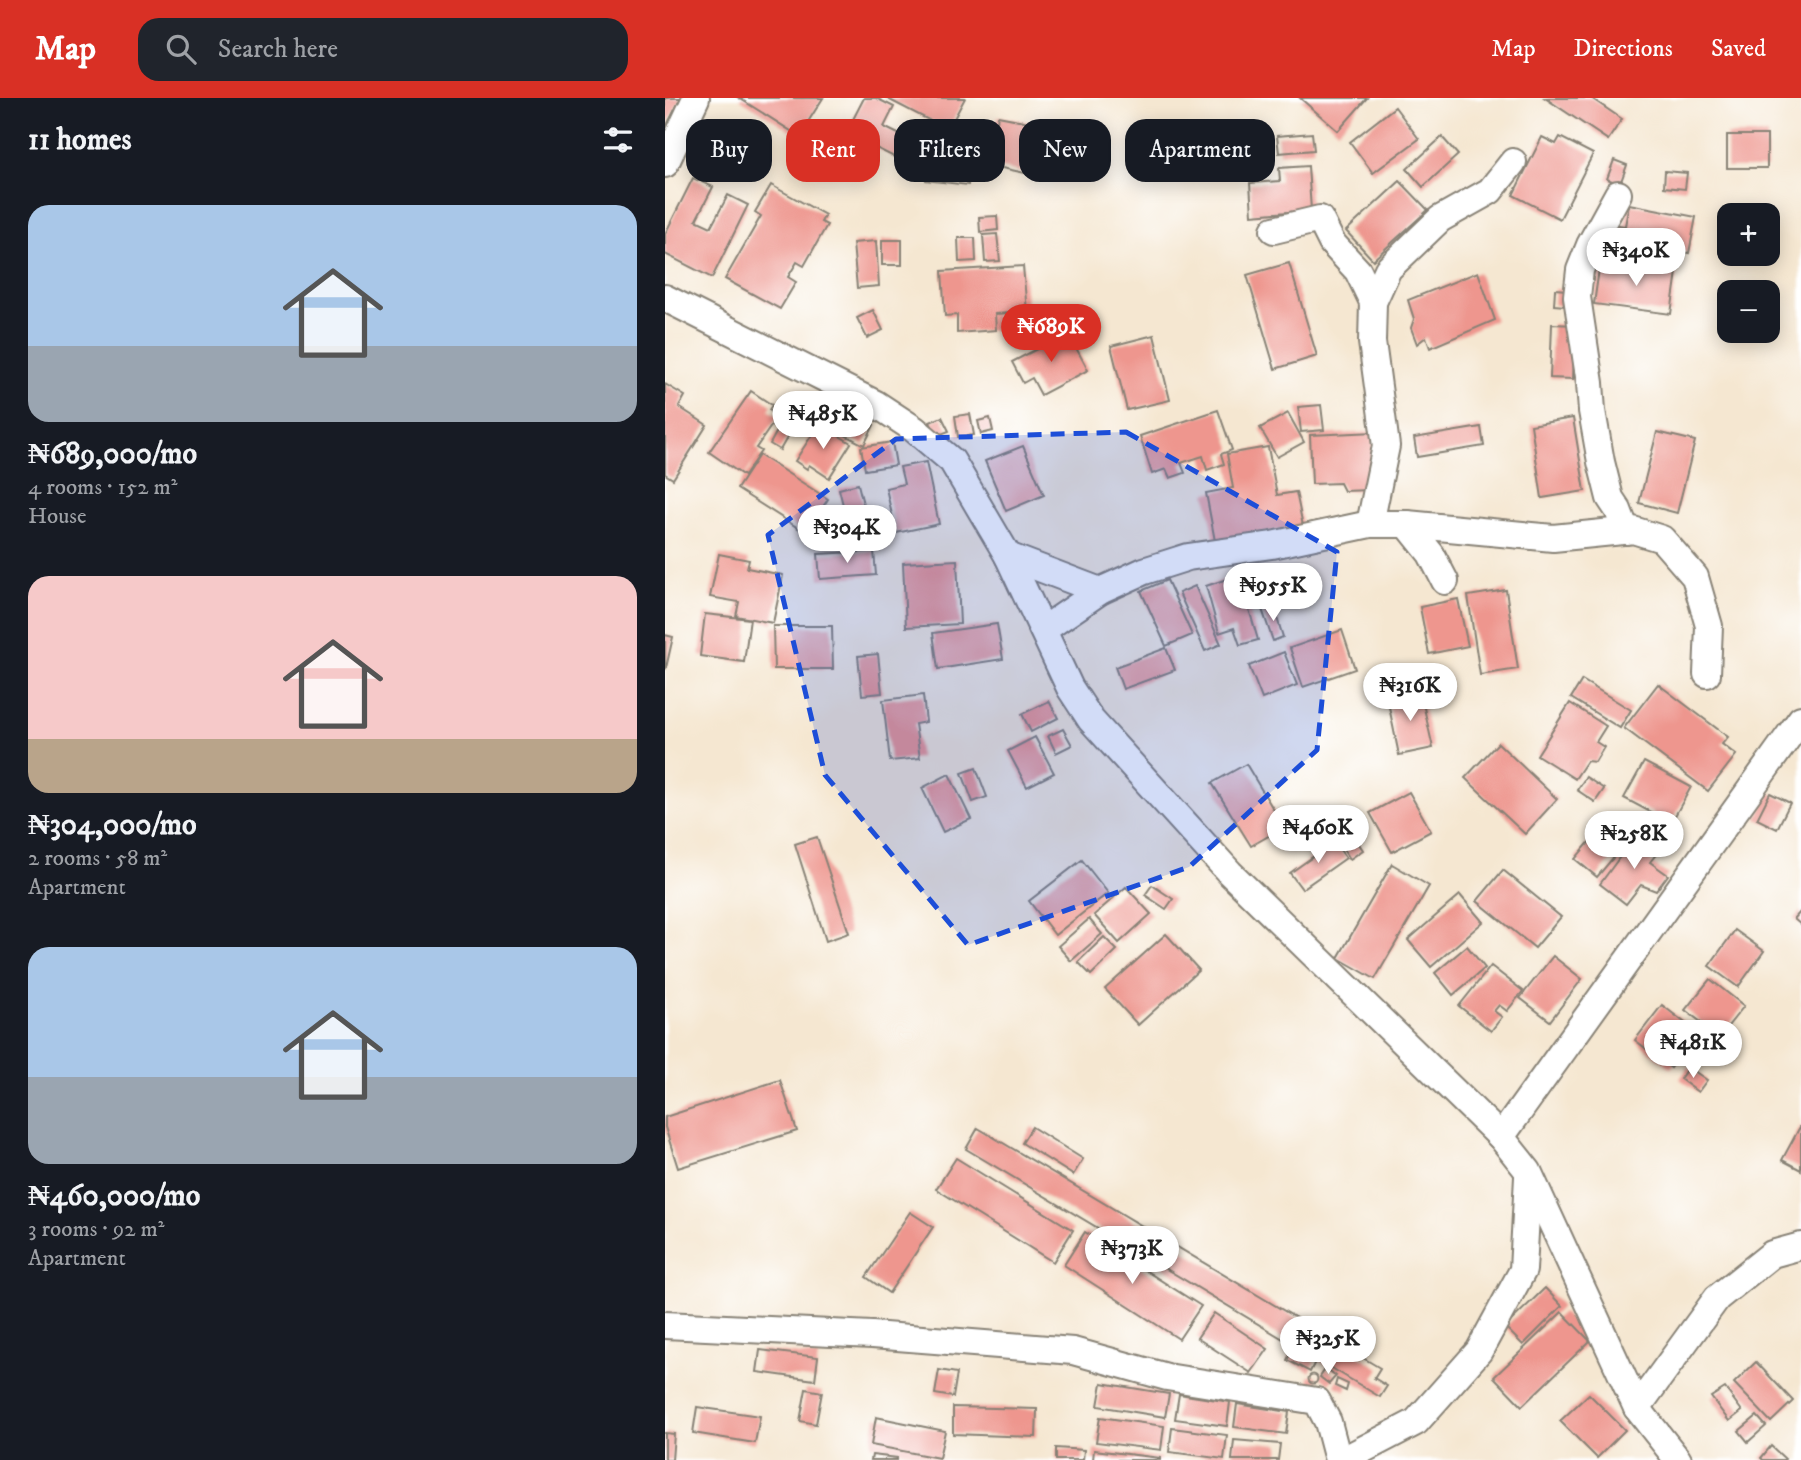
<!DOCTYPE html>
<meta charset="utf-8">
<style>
:root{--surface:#171b24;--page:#20242c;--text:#f1f3f6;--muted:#9ea1a6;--accent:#d93025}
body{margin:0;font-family:"IM FELL DW Pica",serif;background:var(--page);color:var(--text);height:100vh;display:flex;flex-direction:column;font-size:26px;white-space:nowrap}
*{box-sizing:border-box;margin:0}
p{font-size:23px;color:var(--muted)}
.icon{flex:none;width:38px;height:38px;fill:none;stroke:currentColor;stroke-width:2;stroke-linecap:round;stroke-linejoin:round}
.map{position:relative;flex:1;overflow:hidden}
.details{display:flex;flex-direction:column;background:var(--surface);width:665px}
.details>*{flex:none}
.hud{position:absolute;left:21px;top:21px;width:665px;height:63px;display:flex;gap:14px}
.buttons{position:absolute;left:1052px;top:105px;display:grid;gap:14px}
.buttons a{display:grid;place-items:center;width:63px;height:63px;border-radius:14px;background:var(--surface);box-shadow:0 4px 18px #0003;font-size:35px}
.price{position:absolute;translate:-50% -60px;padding:0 16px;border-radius:24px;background:#fff;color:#222;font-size:23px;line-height:46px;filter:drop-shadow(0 2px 4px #0008)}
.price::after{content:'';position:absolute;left:50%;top:42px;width:21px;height:16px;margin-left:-10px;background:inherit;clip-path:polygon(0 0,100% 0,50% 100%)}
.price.current{background:var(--accent);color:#fff}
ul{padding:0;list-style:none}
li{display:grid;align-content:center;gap:14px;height:371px;padding:0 28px}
li span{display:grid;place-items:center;height:217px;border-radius:21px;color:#555}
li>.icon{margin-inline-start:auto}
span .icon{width:126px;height:126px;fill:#fffc;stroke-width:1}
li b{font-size:30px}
h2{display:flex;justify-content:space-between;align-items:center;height:84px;padding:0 28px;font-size:30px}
.pill{padding:0 24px;border-radius:21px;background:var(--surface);box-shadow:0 4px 18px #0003;font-size:24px;line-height:63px}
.pill.current{background:var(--accent);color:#fff}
header{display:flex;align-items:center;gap:42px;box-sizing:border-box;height:98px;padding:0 35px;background:var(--accent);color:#fff}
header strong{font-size:33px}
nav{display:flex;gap:38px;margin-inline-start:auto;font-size:24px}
.search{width:490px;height:63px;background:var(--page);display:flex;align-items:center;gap:18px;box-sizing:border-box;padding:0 24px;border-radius:21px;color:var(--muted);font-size:26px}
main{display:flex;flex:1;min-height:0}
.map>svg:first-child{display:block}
.building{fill:#ee968e}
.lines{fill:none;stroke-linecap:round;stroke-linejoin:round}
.street-casing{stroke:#888276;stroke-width:30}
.street{stroke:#fff;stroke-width:26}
.marked{fill:#1d4ed8;fill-opacity:0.2;stroke:#1d4ed8;stroke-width:5;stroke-dasharray:14 9;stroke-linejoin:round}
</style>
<header>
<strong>Map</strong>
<div class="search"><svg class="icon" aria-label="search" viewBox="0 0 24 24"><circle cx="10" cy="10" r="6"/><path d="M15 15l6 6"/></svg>Search here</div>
<nav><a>Map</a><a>Directions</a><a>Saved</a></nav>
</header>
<main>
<section class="details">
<h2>11 homes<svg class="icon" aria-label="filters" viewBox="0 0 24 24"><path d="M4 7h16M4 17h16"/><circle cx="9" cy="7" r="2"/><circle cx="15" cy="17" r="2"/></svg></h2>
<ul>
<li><span style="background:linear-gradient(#a9c7e8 65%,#9aa5b1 0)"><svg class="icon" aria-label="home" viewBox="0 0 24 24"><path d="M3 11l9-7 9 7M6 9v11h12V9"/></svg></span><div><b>₦689,000/mo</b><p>4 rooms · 152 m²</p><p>House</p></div></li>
<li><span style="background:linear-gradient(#f6c9c9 75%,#b9a48a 0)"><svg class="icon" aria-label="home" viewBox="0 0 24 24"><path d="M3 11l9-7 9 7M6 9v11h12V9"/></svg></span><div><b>₦304,000/mo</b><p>2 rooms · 58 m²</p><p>Apartment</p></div></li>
<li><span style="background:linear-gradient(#a9c7e8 60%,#9aa5b1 0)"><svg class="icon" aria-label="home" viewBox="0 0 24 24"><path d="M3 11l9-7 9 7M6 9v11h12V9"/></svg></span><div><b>₦460,000/mo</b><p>3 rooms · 92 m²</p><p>Apartment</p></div></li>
</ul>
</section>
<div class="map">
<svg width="1136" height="1362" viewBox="0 0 1136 1362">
<rect width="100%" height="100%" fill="#fff"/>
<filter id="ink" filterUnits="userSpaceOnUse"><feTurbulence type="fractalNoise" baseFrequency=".0143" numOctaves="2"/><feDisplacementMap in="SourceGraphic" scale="14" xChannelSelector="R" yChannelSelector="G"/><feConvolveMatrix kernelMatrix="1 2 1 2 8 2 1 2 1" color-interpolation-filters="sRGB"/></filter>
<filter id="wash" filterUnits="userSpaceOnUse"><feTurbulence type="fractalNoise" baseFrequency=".00686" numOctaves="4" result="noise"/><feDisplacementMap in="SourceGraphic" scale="28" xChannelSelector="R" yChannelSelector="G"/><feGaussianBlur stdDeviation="1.57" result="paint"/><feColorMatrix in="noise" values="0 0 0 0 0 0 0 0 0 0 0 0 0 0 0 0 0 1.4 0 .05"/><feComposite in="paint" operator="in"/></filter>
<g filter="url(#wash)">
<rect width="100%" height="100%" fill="#f5e7d1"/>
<g id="blocks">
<g class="building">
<path d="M0,0H16L2,27L0,26Z"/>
<path d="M74,0H158L134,38Z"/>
<path d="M199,0H211L229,9L219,29L262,50L251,70L181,35Z"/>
<path d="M221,0H300L283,32Z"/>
<path d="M635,0H702L673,33Z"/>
<path d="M880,0H926L957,21L943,42Z"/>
<path d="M730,9L754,41L708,75L685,44Z"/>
<path d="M333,18L380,27L369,77L323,67Z"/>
<path d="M266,33L323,39L320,71L305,70L303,87L261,82Z"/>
<path d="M647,35L649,52L614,55L612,38Z"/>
<rect x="1062" y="37" width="40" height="33"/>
<path d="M777,39L793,57L758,89L742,71Z"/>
<path d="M877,39L891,46L895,39L928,56L895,121L848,97Z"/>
<path d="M949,62L962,67L955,86L942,81Z"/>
<path d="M643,68L646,112L587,117L585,85L615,83L614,70Z"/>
<path d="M1000,73L1022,75L1020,91L999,89Z"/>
<path d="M28,80L48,89L31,122L46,129L63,97L83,107L47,180L0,156V136Z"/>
<path d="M735,83L763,112L708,162L681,133Z"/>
<path d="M106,87L160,117L156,124L162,127L139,168L132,164L123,179L131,184L115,211L60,181L96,118L90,114Z"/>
<path d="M964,106L1031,119L1024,155L970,146L963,141L945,138L947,126L960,128Z"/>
<path d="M332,118L333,132L315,134L314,119Z"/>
<path d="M332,136L335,163L320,164L318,137Z"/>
<path d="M293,140H310L311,163L294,164Z"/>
<rect x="217" y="142" width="20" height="25"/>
<path d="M211,143L214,188L192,190L188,145Z"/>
<path d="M935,164L1012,174L1006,216L929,206Z"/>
<path d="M624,165L652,258L610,271L582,177Z"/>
<path d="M358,168L362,214L330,216L331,232L292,235V217L280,218L277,173Z"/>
<path d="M813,174L830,222L765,250L761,239L752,246L746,230L749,221L743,202Z"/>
<path d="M890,191L901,192L900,208L889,207Z"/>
<path d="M208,212L218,232L202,240L192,220Z"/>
<path d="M887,226L910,227L908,281L885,280Z"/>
<path d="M403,235L423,272L376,297L367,280L358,285L347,264Z"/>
<path d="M489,237L505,302L462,312L446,248Z"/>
<path d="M0,286L20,298L14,309L42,327L8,381L0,376Z"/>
<path d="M86,293L107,307L104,312L113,318L91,350L96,353L79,378L44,354Z"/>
<path d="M656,307L659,332L636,334L633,309Z"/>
<path d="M553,312L567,352L556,356L559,366L542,372L538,358L516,365L520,375L505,380L501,371L487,376L475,338Z"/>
<path d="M623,315L639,344L612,359L595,330Z"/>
<path d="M189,316L209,327L199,347L178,336Z"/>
<path d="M305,316L309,337L293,339L290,318Z"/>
<path d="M277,319L284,333L271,338L265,324Z"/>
<path d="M325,320L328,333L316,336L313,323Z"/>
<path d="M908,320L920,393L877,400L866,327Z"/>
<path d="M154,326L186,345L164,380L144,367L142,371L130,363Z"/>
<path d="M816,329L819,348L752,359L749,340Z"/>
<path d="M112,333L123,338L115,352L105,346Z"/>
<path d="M711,334L704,392L679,393L675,385L647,386L645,337Z"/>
<path d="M992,334L1030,343L1012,415L974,405Z"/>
<path d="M227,344L231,367L200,372L196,349Z"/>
<path d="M358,348L379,397L341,413L320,363Z"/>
<path d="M603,349L612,397L631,394L638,428L550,443L541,395L568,390L562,356Z"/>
<path d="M94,357L163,401L141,435L72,391Z"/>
<path d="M261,364L274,426L231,435L221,390L239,386L235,369Z"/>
<path d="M193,386L202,422L183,427L174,391Z"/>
<path d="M209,453L211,477L155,481L153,456Z"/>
<path d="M54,456L84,462L82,470L118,477L108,525L71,518L74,504L45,499Z"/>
<path d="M292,462L295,526L241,529L238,465Z"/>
<path d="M574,477L593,542L575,547L569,530L554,535L541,488Z"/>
<path d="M502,482L527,537L501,548L476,493Z"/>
<path d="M530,488L556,546L540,553L514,495Z"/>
<path d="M841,492L853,571L815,577L803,498Z"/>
<path d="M793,501L803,548L764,556L755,509Z"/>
<path d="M608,507L618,539L608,543L597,511Z"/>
<path d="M40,516L85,521L79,564L35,558Z"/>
<path d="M332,526L338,561L273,571L268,535Z"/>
<path d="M108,528H167L168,571H109Z"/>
<path d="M677,532L690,571L638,589L625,550Z"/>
<path d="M0,537L8,539L1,570L0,569Z"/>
<path d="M501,550L510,572L458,591L450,569Z"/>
<path d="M619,554L632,587L597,601L584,568Z"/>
<path d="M213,556L217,595L197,597L193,558Z"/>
<path d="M917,582L966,612L955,630L906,600Z"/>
<path d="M993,586L1063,639L1057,646L1071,657L1043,693L959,630Z"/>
<path d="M755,592L768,650L734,657L722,599Z"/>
<path d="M258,597L261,624L250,626L255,660L225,663L218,602Z"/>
<path d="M384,603L393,620L366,634L357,616Z"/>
<path d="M905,605L941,628L931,644L939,649L930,664L922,663L910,681L872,657Z"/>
<path d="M398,631L407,647L391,655L383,638Z"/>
<path d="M370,639L389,675L362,689L343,653Z"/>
<path d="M833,645L892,701L860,736L800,680Z"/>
<path d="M979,664L1026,689L1006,725L959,700Z"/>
<path d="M581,666L619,729L586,748L547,685Z"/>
<path d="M311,670L322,699L308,704L297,675Z"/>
<path d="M284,676L306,721L278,734L257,690Z"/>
<path d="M921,679L939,691L930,704L912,692Z"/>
<path d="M744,694L766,733L727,754L705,715Z"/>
<path d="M1105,695L1125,705L1112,731L1092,721Z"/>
<path d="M942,723L964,741L932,779L910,761Z"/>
<path d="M682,728L698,752L685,761L669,736Z"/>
<path d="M971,737L993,754L985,764L1003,777L991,793L976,787L961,806L935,786Z"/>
<path d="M152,739L184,835L161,843L130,746Z"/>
<path d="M669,744L681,760L637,791L625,775Z"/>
<path d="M417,762L443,795L390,837L364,803Z"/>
<path d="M727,766L764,788L710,881L673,860Z"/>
<path d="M838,772L896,819L870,850L812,803Z"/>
<path d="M487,787L508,801L501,811L480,797Z"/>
<path d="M461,789L486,816L454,845L429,817Z"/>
<path d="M795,797L818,824L766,869L743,842Z"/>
<path d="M1136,813V827L1129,821Z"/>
<path d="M424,821L437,836L406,863L393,848Z"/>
<path d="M1070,832L1099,853L1073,889L1044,868Z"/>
<path d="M501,836L534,872L473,927L440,891Z"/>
<path d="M439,839L452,852L426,877L413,864Z"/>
<path d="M802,848L820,870L788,897L770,875Z"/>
<path d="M888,858L917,881L885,923L855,900Z"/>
<path d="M826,868L858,893L842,913L834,907L829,913L837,919L826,933L794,908Z"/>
<path d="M1045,881L1079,908L1055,938L1020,912Z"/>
<path d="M997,907L1033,935L1006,970L970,942Z"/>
<path d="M1023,969L1042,982L1033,994L1015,981Z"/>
<path d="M115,982L132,1033L13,1070L0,1029V1019Z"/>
<path d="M1136,1027V1072L1117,1062Z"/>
<path d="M367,1029L418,1061L408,1077L357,1045Z"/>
<path d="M313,1030L715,1270L709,1280L722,1288L715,1299L301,1051Z"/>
<path d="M291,1060L408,1132L388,1164L271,1091Z"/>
<path d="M245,1114L268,1129L224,1195L201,1179Z"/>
<path d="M420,1134L536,1208L514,1241L399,1167Z"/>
<path d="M880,1190L897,1208L858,1247L840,1229Z"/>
<path d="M897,1214L925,1243L857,1308L829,1279Z"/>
<path d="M549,1215L603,1251L586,1275L532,1240Z"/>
<path d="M95,1252L153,1259L150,1282L92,1274Z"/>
<path d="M627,1252L650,1264L645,1274L622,1262Z"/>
<path d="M1091,1264L1128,1303L1106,1324L1069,1285Z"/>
<path d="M661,1270L671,1278L664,1286L655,1279Z"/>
<path d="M274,1272L292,1275L288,1299L270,1296Z"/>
<circle cx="648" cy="1281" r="4.5"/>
<path d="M672,1281L683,1286L681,1293L670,1288Z"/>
<path d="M437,1285L504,1296L500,1319L433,1308Z"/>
<path d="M1060,1290L1077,1313L1064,1323L1046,1299Z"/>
<path d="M141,1291L157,1294L151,1326L135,1323Z"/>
<path d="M514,1296L565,1304L562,1328L510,1321Z"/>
<path d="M924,1296L960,1332L932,1360L895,1323Z"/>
<path d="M572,1306L624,1314L621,1336L569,1329Z"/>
<path d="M32,1309L95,1318L90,1345L28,1335Z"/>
<path d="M288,1309L372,1311L371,1339L288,1336Z"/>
<path d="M1092,1318L1101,1328L1083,1344L1074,1333Z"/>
<path d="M211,1319L280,1333L274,1360L206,1347Z"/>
<path d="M435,1319L499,1328L496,1352L431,1344Z"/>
<path d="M507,1330L562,1337L559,1361L504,1354Z"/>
<path d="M0,1335L9,1336L7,1362H0Z"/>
<path d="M569,1342L615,1346L613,1362H567Z"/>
<path d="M1106,1348L1120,1361L1119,1362H1098L1096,1360Z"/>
<path d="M391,1350L419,1352L418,1362H391Z"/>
<path d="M429,1352L495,1360V1362H428Z"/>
<path d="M207,1357L232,1360V1362H206Z"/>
</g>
</g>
</g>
<g filter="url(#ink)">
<use href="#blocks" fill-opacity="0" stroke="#888276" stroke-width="2"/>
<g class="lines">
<defs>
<g id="street">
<path d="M0,66L31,0"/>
<path d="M953,96L925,147L915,172L912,199L925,285L927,313L936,364L945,400L953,412L961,433"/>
<path d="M609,132L655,121L667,145L693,173L708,204"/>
<path d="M0,200L211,306L249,331L287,363L343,458L405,590L426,622L565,775L836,1039L863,1073L972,1310L1013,1362"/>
<path d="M705,426L721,348L707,244L708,204L723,171L775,121L825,93L848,64"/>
<path d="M742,426L766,456L780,483"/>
<path d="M343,458L435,493"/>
<path d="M378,532L435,493L479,473L523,459L607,447L705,426H742L888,440L968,432L997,441L1030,479L1044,528L1042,576"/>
<path d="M836,1039L1136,621"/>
<path d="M0,1227L207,1237L408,1253L502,1279L652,1303L663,1324L673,1362"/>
<path d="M972,1310L1052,1200L1107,1156L1136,1148"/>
<path d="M678,1362L751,1324L814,1253L858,1172L863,1079"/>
</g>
</defs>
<use href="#street" class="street-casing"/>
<use href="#street" class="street"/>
</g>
</g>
<path class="marked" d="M461,334L672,454L652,652L524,769L303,847L160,677L103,437L231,341Z"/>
</svg>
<div class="buttons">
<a>+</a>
<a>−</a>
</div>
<b class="price" style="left:971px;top:190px">₦340K</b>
<b class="price current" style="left:386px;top:266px">₦689K</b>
<b class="price" style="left:158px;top:353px">₦485K</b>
<b class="price" style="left:182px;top:467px">₦304K</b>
<b class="price" style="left:608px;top:525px">₦955K</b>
<b class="price" style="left:745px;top:625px">₦316K</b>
<b class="price" style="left:653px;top:767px">₦460K</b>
<b class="price" style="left:969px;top:773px">₦258K</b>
<b class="price" style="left:1028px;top:982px">₦481K</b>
<b class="price" style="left:467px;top:1188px">₦373K</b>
<b class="price" style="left:663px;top:1278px">₦325K</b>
<div class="hud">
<a class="pill">Buy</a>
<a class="pill current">Rent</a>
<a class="pill">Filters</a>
<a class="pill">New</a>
<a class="pill">Apartment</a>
</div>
</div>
</main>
